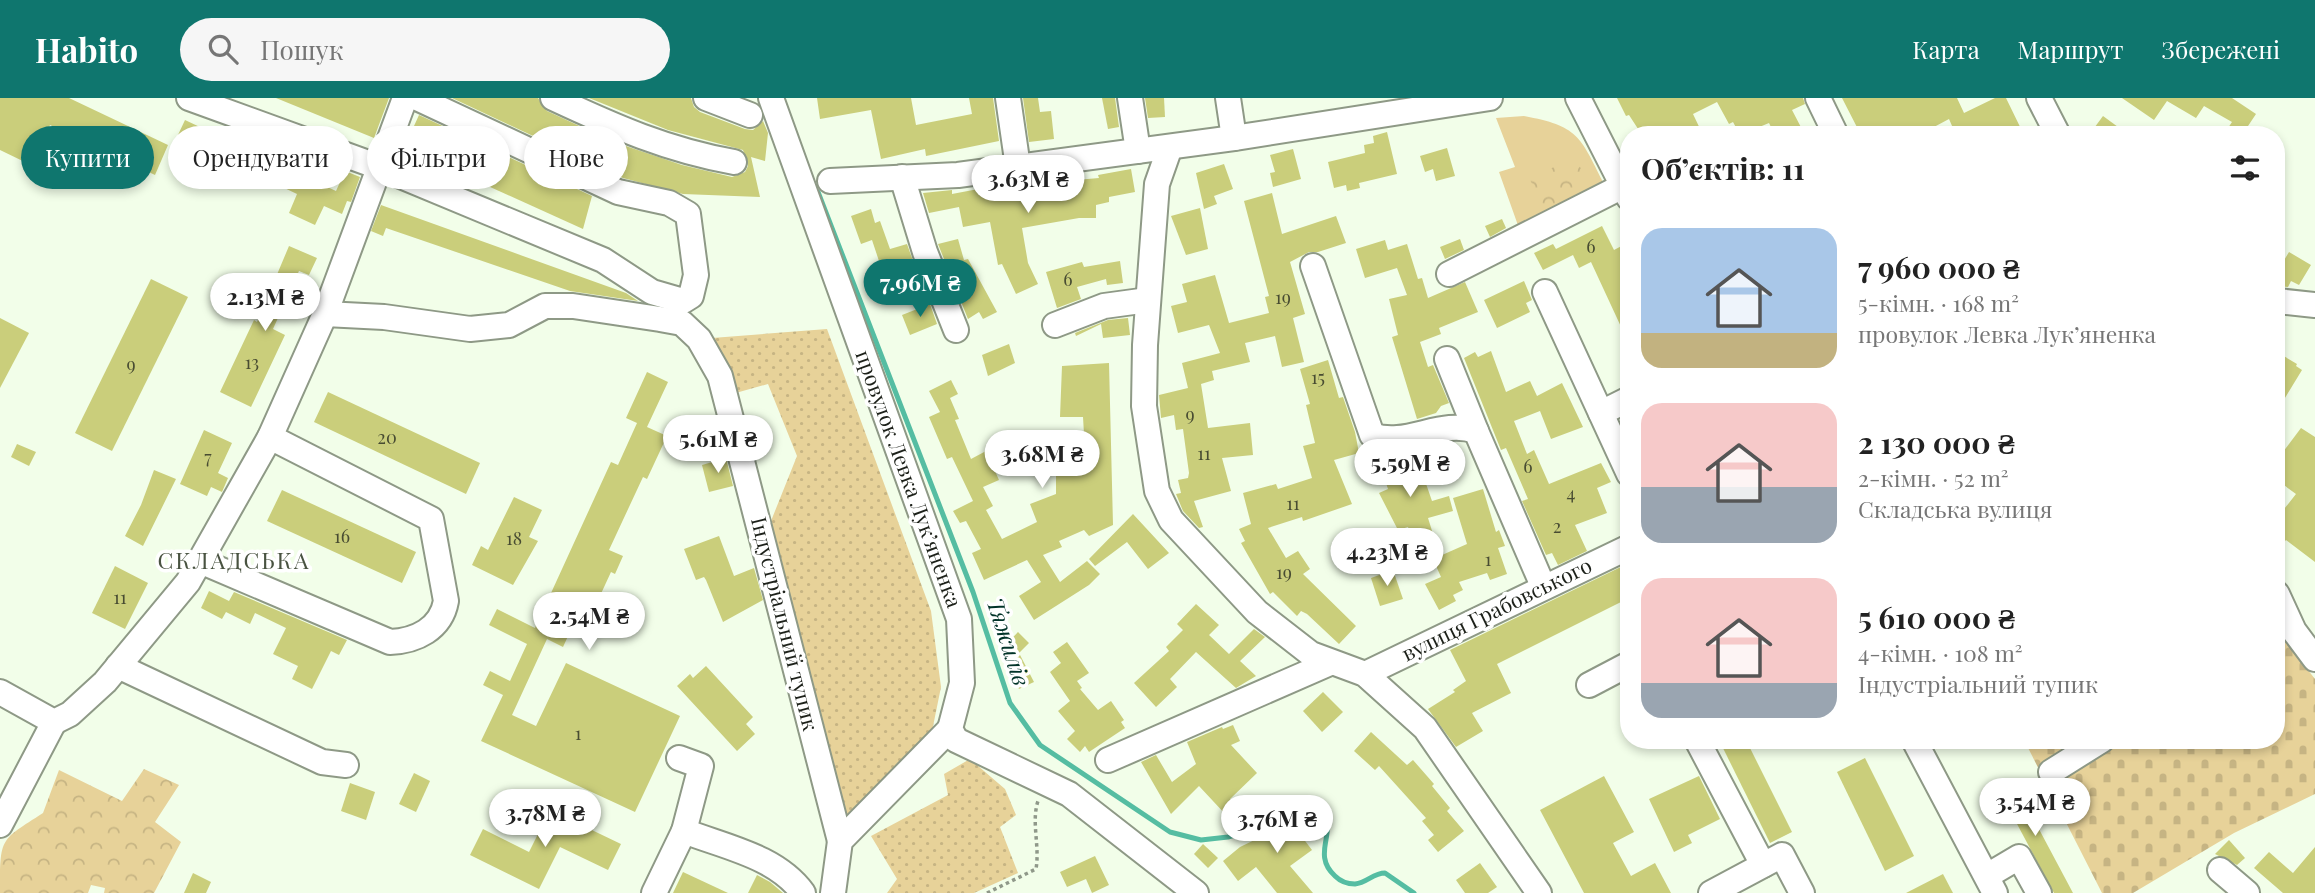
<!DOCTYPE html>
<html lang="uk">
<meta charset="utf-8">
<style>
:root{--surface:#fff;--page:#f6f6f6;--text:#222;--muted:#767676;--accent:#0f766e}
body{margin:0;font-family:"Playfair Display",serif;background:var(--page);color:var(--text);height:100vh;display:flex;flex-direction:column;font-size:26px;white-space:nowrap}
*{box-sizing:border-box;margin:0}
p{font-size:23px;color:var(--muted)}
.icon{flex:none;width:38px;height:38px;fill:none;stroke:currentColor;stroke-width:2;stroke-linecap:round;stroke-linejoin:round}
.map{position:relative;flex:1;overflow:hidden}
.sheet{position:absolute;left:1620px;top:28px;width:665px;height:623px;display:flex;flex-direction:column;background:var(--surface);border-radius:28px;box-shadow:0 4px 10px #0003}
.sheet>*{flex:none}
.banner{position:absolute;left:21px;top:28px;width:665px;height:63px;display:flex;gap:14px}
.price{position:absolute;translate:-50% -60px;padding:0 16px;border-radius:24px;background:#fff;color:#222;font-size:23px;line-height:46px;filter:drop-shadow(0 2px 4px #0008)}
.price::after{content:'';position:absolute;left:50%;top:42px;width:21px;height:16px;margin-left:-10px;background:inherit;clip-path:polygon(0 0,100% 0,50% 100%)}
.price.selected{background:var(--accent);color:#fff}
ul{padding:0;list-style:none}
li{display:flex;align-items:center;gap:21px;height:175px;padding:0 21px}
li span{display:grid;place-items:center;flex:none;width:196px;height:140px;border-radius:21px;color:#555}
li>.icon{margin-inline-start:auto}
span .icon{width:84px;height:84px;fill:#fffc;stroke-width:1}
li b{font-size:30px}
h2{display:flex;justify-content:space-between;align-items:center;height:84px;padding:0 21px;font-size:30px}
.chip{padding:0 24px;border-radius:32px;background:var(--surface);box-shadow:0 4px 10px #0003;font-size:24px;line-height:63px}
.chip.selected{background:var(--accent);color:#fff}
header{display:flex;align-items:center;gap:42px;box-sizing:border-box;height:98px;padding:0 35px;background:var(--accent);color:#fff}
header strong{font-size:33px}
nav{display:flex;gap:38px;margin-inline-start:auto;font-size:24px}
.search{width:490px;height:63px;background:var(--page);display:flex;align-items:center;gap:18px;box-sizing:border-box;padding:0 24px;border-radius:38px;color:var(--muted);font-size:26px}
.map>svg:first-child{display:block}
.grass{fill:#e7d299}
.forest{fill:url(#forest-crowns)}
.cemetery{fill:url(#cemetery-stones)}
.garden{fill:url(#garden-dots)}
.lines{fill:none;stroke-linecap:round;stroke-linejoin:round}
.stream{stroke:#55bda2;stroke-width:5}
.building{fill:#cace7b}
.minor-casing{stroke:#8e9986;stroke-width:28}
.path{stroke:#8f9889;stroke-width:3.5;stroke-dasharray:3.5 3.5;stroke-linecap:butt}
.minor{stroke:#fff;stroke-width:24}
.labels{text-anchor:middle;stroke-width:7;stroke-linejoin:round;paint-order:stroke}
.number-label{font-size:18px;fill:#484c32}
.street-label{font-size:21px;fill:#1d211a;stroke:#fff}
.neighbourhood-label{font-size:23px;letter-spacing:2px;fill:#495341;stroke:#fff}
.water-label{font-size:23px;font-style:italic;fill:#013328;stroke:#fff}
</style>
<header>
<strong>Habito</strong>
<div class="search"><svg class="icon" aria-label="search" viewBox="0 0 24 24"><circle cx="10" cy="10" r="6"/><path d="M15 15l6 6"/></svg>Пошук</div>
<nav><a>Карта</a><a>Маршрут</a><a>Збережені</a></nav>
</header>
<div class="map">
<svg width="2315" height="795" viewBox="0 0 2315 795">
<defs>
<pattern id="forest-crowns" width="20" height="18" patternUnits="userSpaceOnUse" patternTransform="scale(1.75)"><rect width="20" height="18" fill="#e7d299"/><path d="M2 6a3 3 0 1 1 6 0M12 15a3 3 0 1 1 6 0" fill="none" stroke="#c6b483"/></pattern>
<pattern id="cemetery-stones" width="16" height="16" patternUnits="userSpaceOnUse" patternTransform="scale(1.75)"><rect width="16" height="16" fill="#e7d299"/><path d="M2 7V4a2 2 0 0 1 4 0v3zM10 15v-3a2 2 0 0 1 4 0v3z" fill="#c6b483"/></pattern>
<pattern id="garden-dots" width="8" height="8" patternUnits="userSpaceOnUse" patternTransform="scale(1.75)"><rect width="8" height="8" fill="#e7d299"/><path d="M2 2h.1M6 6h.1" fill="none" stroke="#c6b483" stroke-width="1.8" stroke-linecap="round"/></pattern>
</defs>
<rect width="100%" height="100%" fill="#f2fee9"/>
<path class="grass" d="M1524,18C1578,28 1580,38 1603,84V90L1520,133L1499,74L1515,69L1496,20Z"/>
<g class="forest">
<path d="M1574,58L1591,89L1547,114L1530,82Z"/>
<path d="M144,671L179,687L155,724L181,744L154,795H104L105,790L91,787L88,795H0C0,738 0,743 43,715L59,672L122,703Z"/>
</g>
<path class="cemetery" d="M2277,521L2290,549L2315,581V696L2234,735L2133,795H2102L2024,642H2277Z"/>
<g class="garden">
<path d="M827,231L931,513L941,589L928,653L840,743L763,443L797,358L768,286L725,298L699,241Z"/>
<path d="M970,661L1005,691L1016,717L1000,729L1018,775L974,795H887L897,781L871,738L948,697L944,676Z"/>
</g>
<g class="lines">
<path class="stream" d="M818,94L973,494L1010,605L1040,647L1170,734L1201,742L1228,739L1261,729L1285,711L1310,705C1314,708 1320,711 1323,715C1337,735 1311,756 1335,778C1340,783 1347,786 1355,786C1367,785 1373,775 1385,775L1414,795"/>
</g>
<g class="building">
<path d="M0,0H69L168,47L155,77L50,27L31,67L0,52Z"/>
<path d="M276,0H389L374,40Z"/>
<path d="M452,0H538L547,13L614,44L682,67L732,79L745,74L748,68L743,52L668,32L589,0H691L694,9L700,14L745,31L753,32L763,23L768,35L765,63L751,59L760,99L683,96L623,80Z"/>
<path d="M817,0H911L916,27L972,16L969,0H993L999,43L926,58L925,51L881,61L871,12L820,21Z"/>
<path d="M1023,0H1038L1040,14L1051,13L1054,41L1029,44Z"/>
<path d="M1102,0H1115L1119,29L1108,31Z"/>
<path d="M1145,0H1164L1165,19L1148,20Z"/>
<path d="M1617,0H1803L1805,6L1792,12L1805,37H1775L1769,25L1740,37L1733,24L1729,26L1717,4L1693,16L1703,37H1642L1629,17L1626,18Z"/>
<path d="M1842,0H1957L1964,15L1995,0H2006L2024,37H1956L1949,21L1919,37H1861Z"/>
<path d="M2122,0H2232L2256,16L2242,37H2239L2228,30L2232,24L2204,8L2196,20L2167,3L2154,22Z"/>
<path d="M419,17L592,98L583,131L404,50Z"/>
<path d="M2103,18L2129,37H2089Z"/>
<path d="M185,22L336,93L345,73L360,79L351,104L347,103L342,116L324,108L315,127L289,115L297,96L177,39Z"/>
<path d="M1387,34L1397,76L1359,85L1360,90L1347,93L1346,87L1334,90L1328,64L1365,55L1364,47L1374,45L1373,38Z"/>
<path d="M1447,50L1455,78L1436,83L1433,71L1425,74L1420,58Z"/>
<path d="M1293,51L1301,81L1273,89L1270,75L1275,74L1270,57Z"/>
<path d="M1224,66L1233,91L1214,98L1217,106L1204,111L1196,75Z"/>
<path d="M1131,71L1135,94L1109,99V104L1096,107V120H1079L1022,130L1028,165L1038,186L1016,196L1002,166L998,167L990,124L963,129L959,109L929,115L923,95L952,92V96L1010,85L1013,103L1072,93L1076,82L1099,80L1098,77Z"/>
<path d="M1272,95L1282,136L1336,118L1346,145L1318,154H1309L1290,164L1305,216L1293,220L1304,264L1282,269L1275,238L1245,245L1250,264L1212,273L1214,282L1201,286L1208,330L1250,325L1253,357L1222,360L1231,393L1194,403L1203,429L1199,430L1183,413L1176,396L1181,395L1178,382L1188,380L1189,375L1183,331L1176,332L1174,317L1161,320L1159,297L1188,290L1182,265L1220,255L1209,227L1178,235L1171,208L1187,204L1182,186L1215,177L1229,225L1269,215L1265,199L1269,198L1244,103Z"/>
<path d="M381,107L626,195L638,203L570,193L386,130L383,138L371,133Z"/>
<path d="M1200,110L1208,151L1186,157L1171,118Z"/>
<path d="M871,111L875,125L880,123L890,151L907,146L917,174L886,184L872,142L861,146L851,118Z"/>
<path d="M1502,121L1506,130L1490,139L1485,128Z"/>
<path d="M1602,128L1614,152L1629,144V159L1621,163L1629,182V246L1591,164L1579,170L1573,157L1543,172L1534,155L1553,146L1556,151Z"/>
<path d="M958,141L964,162L968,161L997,214L983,221L979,214L968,221L938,146Z"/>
<path d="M1460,141L1464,152L1445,161L1440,149Z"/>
<path d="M1385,142L1388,152L1407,146L1418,181L1422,180L1428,200L1465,184L1478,214L1439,230L1441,236L1420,244L1428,269L1433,267L1449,305L1441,308L1436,315L1417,321L1392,239L1398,237L1389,201L1407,197L1397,170L1365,180L1356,151Z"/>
<path d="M289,148L317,160L309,177L299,173L273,231L285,237L251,309L220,294L254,222L257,224Z"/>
<path d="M2289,154L2311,167L2299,187L2291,183L2288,189L2277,188V174Z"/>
<path d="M1120,163L1123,185L1107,187L1106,181L1077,189L1081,201L1057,210L1046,174L1082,164L1084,169Z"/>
<path d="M151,181L188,199L112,353L75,335Z"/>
<path d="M1524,183L1532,202L1526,205L1530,214L1497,230L1484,202Z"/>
<path d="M930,206L937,226L910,237L902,217Z"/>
<path d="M0,220L29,235L0,290Z"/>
<path d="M1128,220L1130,237L1103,240L1101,226L1076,238L1075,235L1108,222Z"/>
<path d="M1009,246L1015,265L988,278L982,257Z"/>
<path d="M1491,253L1506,294L1530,283L1537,298L1562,285L1583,329L1551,341L1540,313L1514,323L1527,356L1534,352L1549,386L1601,365L1611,384L1597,390L1607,415L1575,427L1587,453L1558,467L1552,455L1546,457L1522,403L1528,401L1506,350L1501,352L1464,260L1475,254L1478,259Z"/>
<path d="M2277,254L2297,266L2296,268L2302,272L2277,313Z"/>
<path d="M1328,262L1339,300L1343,299L1355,334L1359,355L1334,362L1352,406L1303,423L1302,419L1268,430L1286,460L1298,453L1310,471L1303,476L1356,528L1339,546L1307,516L1301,513L1297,518L1273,494L1270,496L1241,445L1245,443L1239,431L1251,426L1243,395L1276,386L1278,391L1312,380L1303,348L1315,345L1306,307L1310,306L1300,271Z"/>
<path d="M1109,265L1113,427L1089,438L1084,432L1059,443L1062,449L1043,457L1060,484L1087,463L1100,476L1089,487L1034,522L1019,498L1041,484L1027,462L984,482L972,455L981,451L966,423L960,425L953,413L973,403L952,359L947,361L929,319L940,314L929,293L951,282L958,296L950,300L959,321L955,322L971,361L986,353L999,382L983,389L993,408L986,412L1002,441L1037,424L1030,406L1056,396V364H1061V352L1085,353L1083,319H1060L1062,268Z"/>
<path d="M647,274L668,284L647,329L667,338L647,381L643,379L609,452L623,458L615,476L611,474L593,513L582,508L563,549L547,541L512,617L536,628L566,565L680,618L635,714L481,643L503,597L483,587L490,573L510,583L527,546L489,527L497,511L535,530L611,364L618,367L637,325L626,320Z"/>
<path d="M328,294L480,365L466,396L314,324Z"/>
<path d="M2301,330L2315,339V464L2286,442L2277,452V420L2296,396L2277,382V362Z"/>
<path d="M204,332L232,345L218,375L228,380L222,394L211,389L207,398L180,386Z"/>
<path d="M17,346L36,354L29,368L11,359Z"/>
<path d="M1409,357L1416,379L1423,377L1432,403L1449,398L1453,413L1428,420L1433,436L1412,442L1408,429L1398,432L1379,395L1388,391L1380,367Z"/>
<path d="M726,360L733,388L709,394L702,367Z"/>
<path d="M154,372L176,381L143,448L125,438L141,407Z"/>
<path d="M1483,391L1496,434L1499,432L1505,448L1498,450L1507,476L1490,482L1487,475L1459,484L1463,492L1453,497L1456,503L1439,512L1425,486L1441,479L1433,461L1467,446L1453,400Z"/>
<path d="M282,392L416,454L402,485L267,423Z"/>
<path d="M514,399L542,412L529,439L538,443L513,487L472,467L481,448L488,452Z"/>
<path d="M1133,416L1169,455L1148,471L1127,444L1095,468L1089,461Z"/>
<path d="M719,438L734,478L754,470L763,502L723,524L706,482L704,479L696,482L684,451Z"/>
<path d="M1629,465V500L1497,566L1511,595L1472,615L1483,633L1456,649L1428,611L1455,594L1453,592L1466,583L1450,552Z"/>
<path d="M115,468L148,485L125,531L92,515Z"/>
<path d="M1393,472L1403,501L1380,508L1371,480Z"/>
<path d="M209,493L229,503L234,494L347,542L339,557L331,553L312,591L292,581L298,568L273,556L286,530L255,515L250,526L226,514L222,521L201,510Z"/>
<path d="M1196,506L1219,527L1209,537L1229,556L1254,531L1265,539L1240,563L1256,578L1236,590L1196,554L1170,581L1177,589L1156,609L1134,585L1169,553L1166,549L1183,532L1177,526Z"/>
<path d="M1018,534L1029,545L1019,555L1034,584L1019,591L1000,553Z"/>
<path d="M1067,544L1089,575L1077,583L1082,590L1080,591L1098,612L1111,603L1124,622L1121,624L1125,630L1089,654L1085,648L1080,654L1067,641L1075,633L1058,613L1070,603L1050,574L1061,565L1053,554Z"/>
<path d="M706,568L753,619L746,626L755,636L737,653L677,588L690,576L693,580Z"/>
<path d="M1323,594L1343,614L1322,634L1303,613Z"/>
<path d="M1233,627L1240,643L1231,647L1257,675L1230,701L1237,708L1227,718L1199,688L1171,716L1141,664L1156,657L1172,684L1196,666L1187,644L1222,629L1223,631Z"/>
<path d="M1371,634L1407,667L1413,662L1434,686L1432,688L1450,710L1447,713L1464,733L1438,754L1428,742L1434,737L1422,723L1426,720L1379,668L1375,672L1354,653Z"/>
<path d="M1719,642H1746L1792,734L1770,745Z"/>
<path d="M1865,660L1914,758L1885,773L1837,674Z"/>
<path d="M414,675L430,683L416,714L399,706Z"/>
<path d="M1604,678L1634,734L1613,745L1631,778L1655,765L1671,795H1584L1540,712Z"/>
<path d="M1699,678L1720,721L1688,737L1692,745L1674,754L1649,701Z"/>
<path d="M2025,684L2033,699L2024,703L2073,795H2054L2001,696Z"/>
<path d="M350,685L375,694L366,722L341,713Z"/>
<path d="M1323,709L1329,720L1299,735L1312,752L1290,768L1313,795H1277L1256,769L1238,783L1223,763L1240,749Z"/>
<path d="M550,712L621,746L608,772L560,749L539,791L470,757L483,731L529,754Z"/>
<path d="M2229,742L2245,760L2237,767L2215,756Z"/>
<path d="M1203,746L1218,760L1208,770L1194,756Z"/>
<path d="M2315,749V795H2283L2254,770L2269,754L2293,775Z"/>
<path d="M1095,758L1109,787L1092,795L1086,781L1067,789L1060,774Z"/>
<path d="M1480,765L1497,789L1488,795H1465L1456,782Z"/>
<path d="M683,774L728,795H673Z"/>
<path d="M193,775L211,784L206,795H184Z"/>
<path d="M1943,776L1953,795H1906Z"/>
<path d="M757,777L770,784L783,795H748Z"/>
</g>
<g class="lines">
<defs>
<g id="minor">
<path d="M189,0L379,69L603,162L652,194L683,203L691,198L696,177L688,116L669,105L618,94L417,0"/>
<path d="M553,0C615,29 667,52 734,64"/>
<path d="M706,0L750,17"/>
<path d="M771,0L959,521L962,585L950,631L956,642L1069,696L1196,795"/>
<path d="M1008,0L1018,69"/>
<path d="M1130,0L1138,53"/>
<path d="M1228,0L1234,40"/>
<path d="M1578,0L1629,100"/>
<path d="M1818,0L1836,37"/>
<path d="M2039,0L2058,37"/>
<path d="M1170,49L1157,86L1145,247L1144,308L1157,393L1171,422L1257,514L1311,556L1365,576L1425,630L1539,795"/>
<path d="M902,79L925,154L956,232"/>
<path d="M830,83L958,77L1234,40L1490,0"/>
<path d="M1313,168L1372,337C1406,350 1441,320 1476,333L1543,488"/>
<path d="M1449,176L1623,88"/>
<path d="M1545,194L1629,376"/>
<path d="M2277,203L2315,207"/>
<path d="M325,216L384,219L470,231L509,227L545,208H573L660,221L682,225L699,241L720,278L840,743"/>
<path d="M1055,227L1104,208L1148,202"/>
<path d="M1447,261L1476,333"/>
<path d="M1601,315L1629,301"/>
<path d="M200,463L390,544C416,543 441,531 446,503L431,421L270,339"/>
<path d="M2277,496L2294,533L2315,561"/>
<path d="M118,568L322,664L346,667"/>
<path d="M1365,576L1629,449"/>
<path d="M1589,587L1629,566"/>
<path d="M0,594L54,624L70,616L105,584L188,484L270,339L325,216L405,0"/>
<path d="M1697,642L1763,767"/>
<path d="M1914,642L1995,795"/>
<path d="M679,660L701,668L684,733C725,749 776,758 803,795"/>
<path d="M1108,662L1330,565"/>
<path d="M2051,674L2102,642"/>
<path d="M0,727L54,624"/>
<path d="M2220,772L2247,795"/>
<path d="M1987,778L2019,759L2039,795"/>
<path d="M654,795L684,733"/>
<path d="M833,795L840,743L950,631"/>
<path d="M1711,795L1782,757L1802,795"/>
</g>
</defs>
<use href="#minor" class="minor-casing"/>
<path class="path" d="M987,795L1036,771C1040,748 1031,724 1038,703"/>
<use href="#minor" class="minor"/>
</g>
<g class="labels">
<g class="number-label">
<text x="1591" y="155">6</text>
<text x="1068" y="188">6</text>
<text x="1283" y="206">19</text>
<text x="252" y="271">13</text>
<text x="131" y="273">9</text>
<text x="1318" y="286">15</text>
<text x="1190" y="323">9</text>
<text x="387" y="346">20</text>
<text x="1204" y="362">11</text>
<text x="208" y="366">7</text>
<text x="1528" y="375">6</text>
<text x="1571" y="402">4</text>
<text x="1293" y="412">11</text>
<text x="1557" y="435">2</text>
<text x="342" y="445">16</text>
<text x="514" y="447">18</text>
<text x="1488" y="468">1</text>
<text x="1284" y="481">19</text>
<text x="120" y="506">11</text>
<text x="578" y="642">1</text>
</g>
<g class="street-label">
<text transform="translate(908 381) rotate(70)" y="7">провулок Левка Лукʼяненка</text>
<text transform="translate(1497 512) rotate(-26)" y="7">вулиця Грабовського</text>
<text transform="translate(784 526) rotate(76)" y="7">Індустріальний тупик</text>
</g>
<g class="neighbourhood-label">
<text x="234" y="471">СКЛАДСЬКА</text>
</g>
<g class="water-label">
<text transform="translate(1008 544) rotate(72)" y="8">Тяжилів</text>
</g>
</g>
</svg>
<b class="price" style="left:1028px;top:117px">3.63M ₴</b>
<b class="price selected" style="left:920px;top:221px">7.96M ₴</b>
<b class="price" style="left:265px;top:235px">2.13M ₴</b>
<b class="price" style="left:718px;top:377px">5.61M ₴</b>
<b class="price" style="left:1042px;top:392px">3.68M ₴</b>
<b class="price" style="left:1410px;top:401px">5.59M ₴</b>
<b class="price" style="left:1387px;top:490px">4.23M ₴</b>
<b class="price" style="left:589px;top:554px">2.54M ₴</b>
<b class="price" style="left:2035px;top:740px">3.54M ₴</b>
<b class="price" style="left:545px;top:751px">3.78M ₴</b>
<b class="price" style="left:1277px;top:757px">3.76M ₴</b>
<div class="banner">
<a class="chip selected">Купити</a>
<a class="chip">Орендувати</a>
<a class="chip">Фільтри</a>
<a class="chip">Нове</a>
</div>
<section class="sheet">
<h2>Об’єктів: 11<svg class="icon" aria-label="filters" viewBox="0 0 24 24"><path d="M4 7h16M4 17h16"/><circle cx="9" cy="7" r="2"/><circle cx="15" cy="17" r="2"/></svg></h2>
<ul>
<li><span style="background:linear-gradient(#a9c7e8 75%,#c2b280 0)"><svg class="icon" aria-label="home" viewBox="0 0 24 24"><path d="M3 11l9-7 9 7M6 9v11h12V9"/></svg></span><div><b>7 960 000 ₴</b><p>5-кімн. · 168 m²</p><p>провулок Левка Лукʼяненка</p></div></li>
<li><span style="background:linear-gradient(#f6c9c9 60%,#9aa5b1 0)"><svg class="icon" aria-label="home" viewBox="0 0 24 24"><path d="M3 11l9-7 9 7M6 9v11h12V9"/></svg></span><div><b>2 130 000 ₴</b><p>2-кімн. · 52 m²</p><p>Складська вулиця</p></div></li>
<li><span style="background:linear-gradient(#f6c9c9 75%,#9aa5b1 0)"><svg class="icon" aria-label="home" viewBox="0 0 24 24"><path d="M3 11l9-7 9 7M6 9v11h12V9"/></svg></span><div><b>5 610 000 ₴</b><p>4-кімн. · 108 m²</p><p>Індустріальний тупик</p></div></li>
</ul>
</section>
</div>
